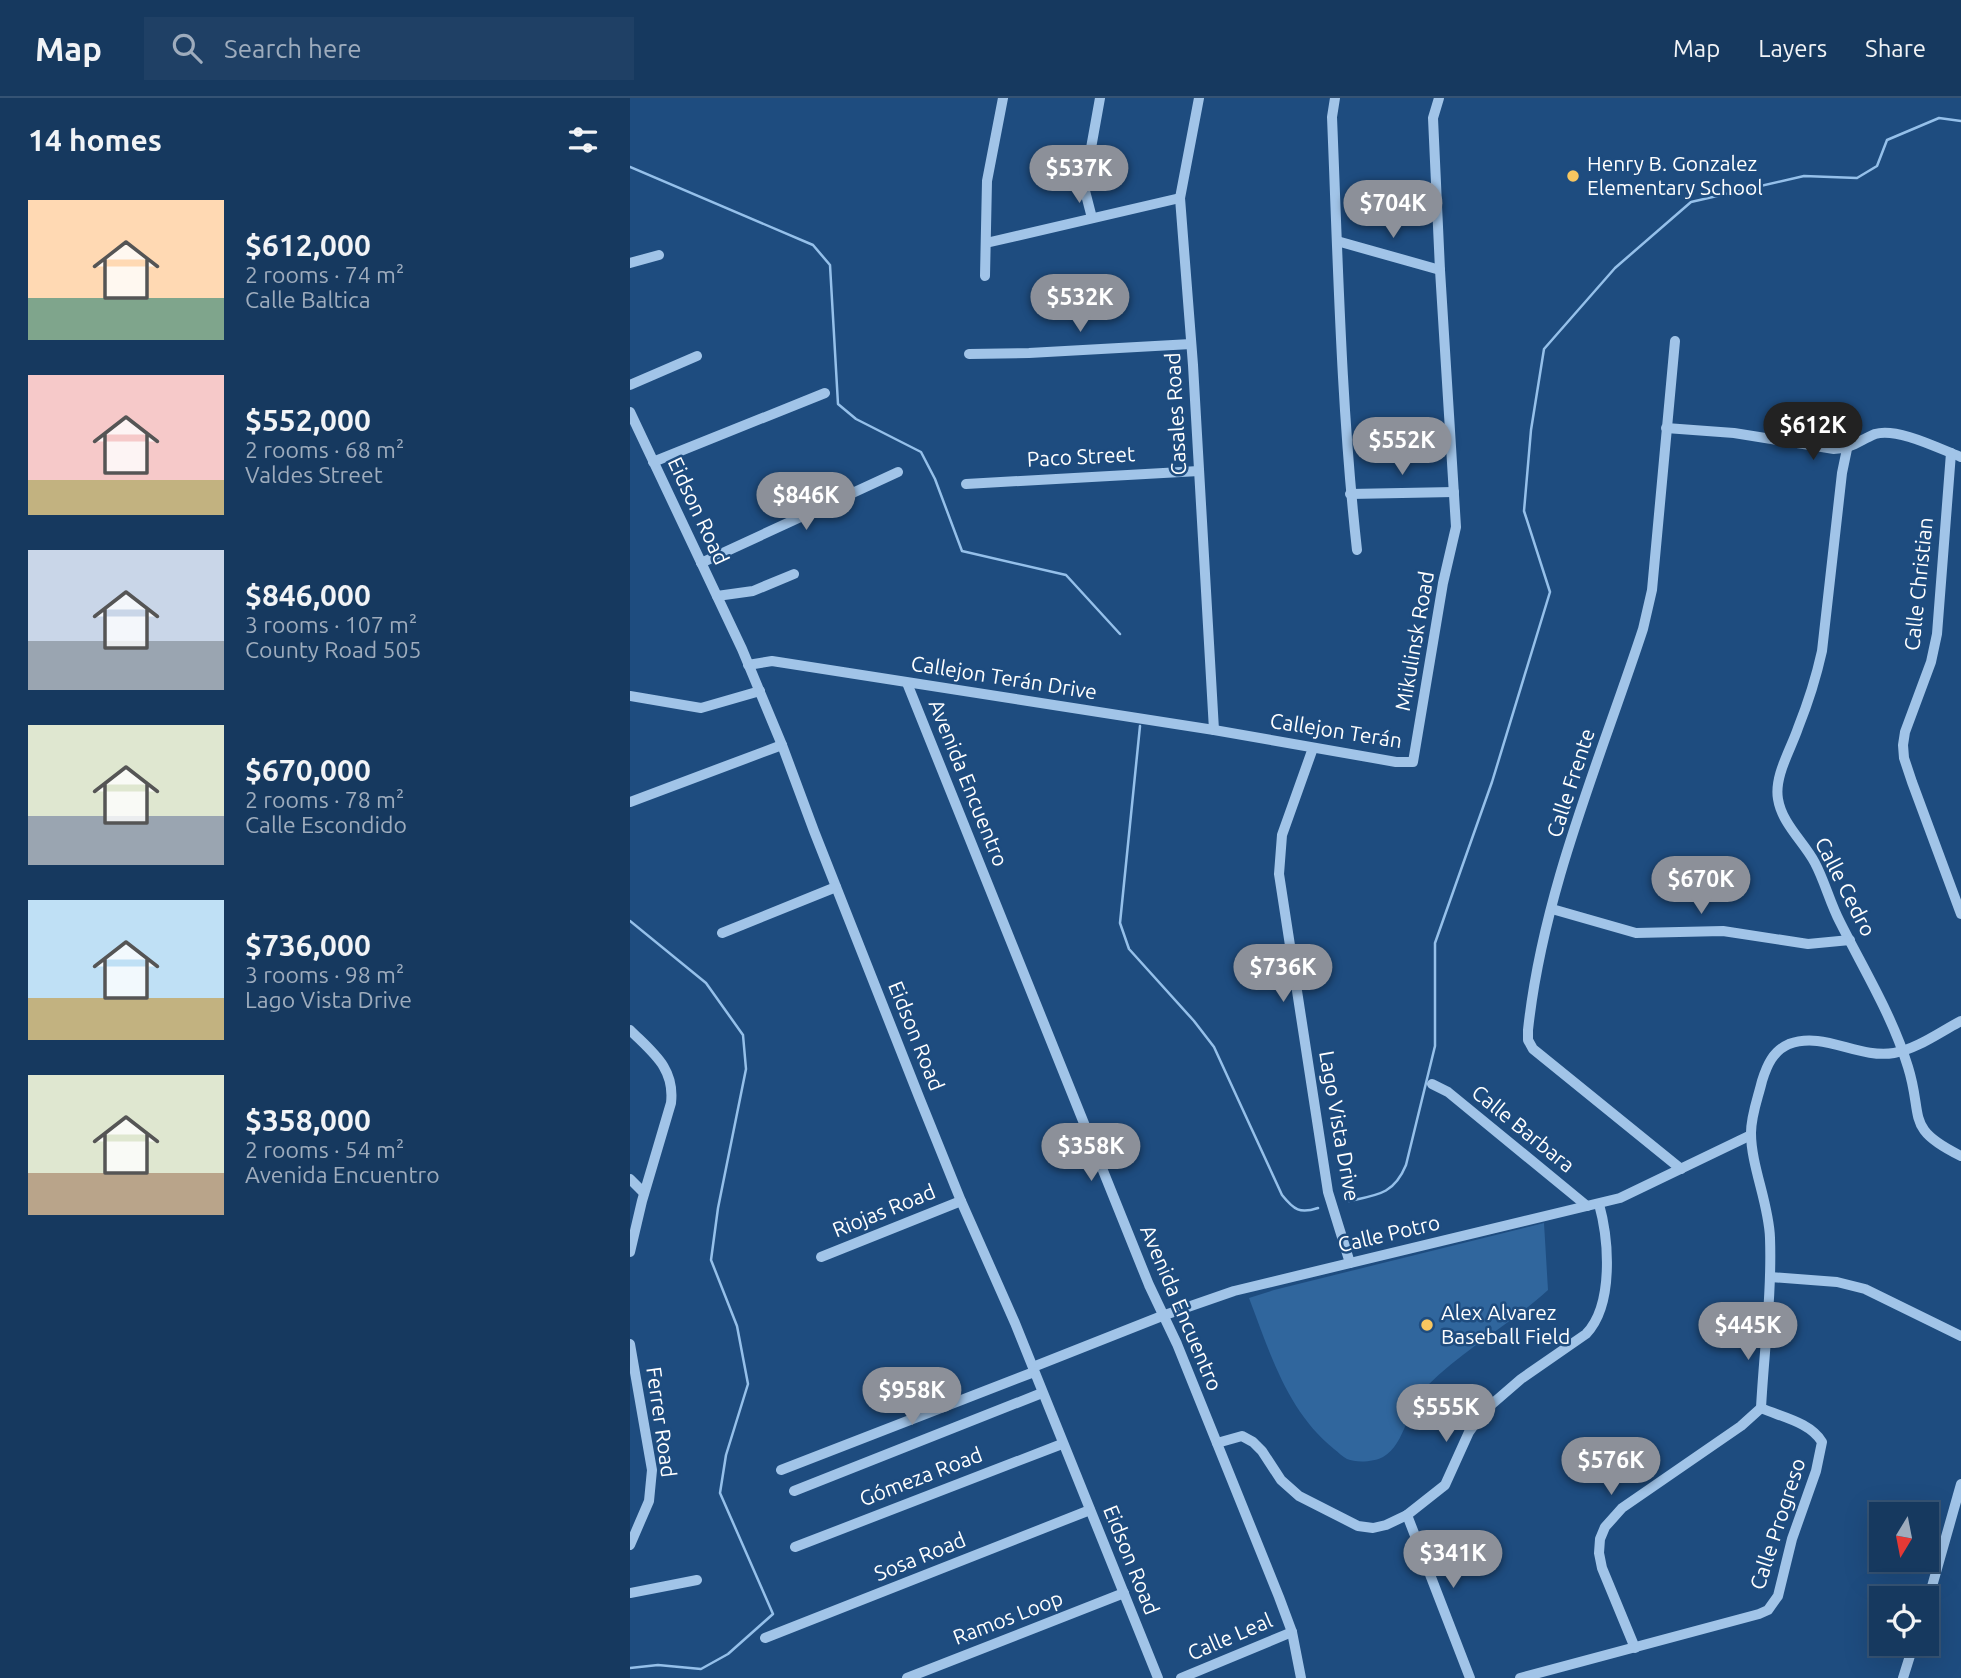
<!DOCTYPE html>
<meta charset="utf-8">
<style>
:root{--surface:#16395f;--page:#1f4065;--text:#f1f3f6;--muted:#9eacbd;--line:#355374;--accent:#8c9099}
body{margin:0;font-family:Ubuntu,sans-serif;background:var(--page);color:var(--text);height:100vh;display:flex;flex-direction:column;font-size:26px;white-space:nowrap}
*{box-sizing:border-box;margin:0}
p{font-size:23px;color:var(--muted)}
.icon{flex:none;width:38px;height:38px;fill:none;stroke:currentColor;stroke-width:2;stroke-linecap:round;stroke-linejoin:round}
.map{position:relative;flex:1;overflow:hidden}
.drawer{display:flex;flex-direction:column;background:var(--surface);width:630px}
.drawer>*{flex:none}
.needle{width:46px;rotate:190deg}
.fabs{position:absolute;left:1239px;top:1404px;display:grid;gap:14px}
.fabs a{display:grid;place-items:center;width:70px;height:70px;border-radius:0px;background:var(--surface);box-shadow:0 7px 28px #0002,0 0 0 2px var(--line);font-size:35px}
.price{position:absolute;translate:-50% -60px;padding:0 16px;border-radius:24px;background:var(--accent);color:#fff;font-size:23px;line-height:46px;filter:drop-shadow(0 2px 4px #0008)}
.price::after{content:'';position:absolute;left:50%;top:42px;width:21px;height:16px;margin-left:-10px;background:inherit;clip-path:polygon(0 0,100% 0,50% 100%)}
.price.on{background:#222;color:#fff}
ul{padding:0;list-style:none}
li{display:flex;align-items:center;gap:21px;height:175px;padding:0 28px}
li span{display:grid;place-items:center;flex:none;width:196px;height:140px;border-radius:0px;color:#555}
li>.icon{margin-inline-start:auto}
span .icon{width:84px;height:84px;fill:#fffc;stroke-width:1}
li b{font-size:30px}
h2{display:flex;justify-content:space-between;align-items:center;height:84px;padding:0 28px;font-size:30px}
header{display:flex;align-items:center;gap:42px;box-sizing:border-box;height:98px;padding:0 35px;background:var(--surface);border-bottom:2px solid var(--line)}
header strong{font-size:33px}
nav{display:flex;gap:38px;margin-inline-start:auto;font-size:24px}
.search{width:490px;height:63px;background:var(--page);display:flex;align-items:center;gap:18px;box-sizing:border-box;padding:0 24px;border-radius:0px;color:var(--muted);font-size:26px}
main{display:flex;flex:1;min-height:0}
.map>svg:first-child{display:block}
.green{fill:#30669d}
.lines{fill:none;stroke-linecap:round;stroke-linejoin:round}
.stream{stroke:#95c0ea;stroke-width:2.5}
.minor{stroke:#a1c4e8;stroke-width:10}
.poi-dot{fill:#f7c660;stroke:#1e4c7f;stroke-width:2.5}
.labels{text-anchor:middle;stroke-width:5;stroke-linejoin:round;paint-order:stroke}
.poi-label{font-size:21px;fill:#fff;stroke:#1e4c7f;text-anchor:start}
.street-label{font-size:21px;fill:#fff;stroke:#1e4c7f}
</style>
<header>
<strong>Map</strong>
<div class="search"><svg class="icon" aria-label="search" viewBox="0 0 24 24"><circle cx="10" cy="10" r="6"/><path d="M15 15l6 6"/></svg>Search here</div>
<nav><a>Map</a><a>Layers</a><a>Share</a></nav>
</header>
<main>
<section class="drawer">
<h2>14 homes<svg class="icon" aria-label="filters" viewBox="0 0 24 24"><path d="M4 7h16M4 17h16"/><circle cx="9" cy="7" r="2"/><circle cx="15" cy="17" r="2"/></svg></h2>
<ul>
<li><span style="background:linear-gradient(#ffd9b3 70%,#7fa58c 0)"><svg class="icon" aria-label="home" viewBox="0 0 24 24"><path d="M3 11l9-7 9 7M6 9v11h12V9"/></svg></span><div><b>$612,000</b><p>2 rooms · 74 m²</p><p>Calle Baltica</p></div></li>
<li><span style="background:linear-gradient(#f6c9c9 75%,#c2b280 0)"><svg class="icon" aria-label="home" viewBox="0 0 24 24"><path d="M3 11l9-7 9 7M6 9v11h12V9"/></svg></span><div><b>$552,000</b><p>2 rooms · 68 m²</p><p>Valdes Street</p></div></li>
<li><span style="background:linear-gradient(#c9d6e8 65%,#9aa5b1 0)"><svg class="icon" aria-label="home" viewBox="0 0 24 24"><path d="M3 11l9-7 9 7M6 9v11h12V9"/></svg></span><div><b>$846,000</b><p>3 rooms · 107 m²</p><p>County Road 505</p></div></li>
<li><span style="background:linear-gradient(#dfe7d0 65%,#9aa5b1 0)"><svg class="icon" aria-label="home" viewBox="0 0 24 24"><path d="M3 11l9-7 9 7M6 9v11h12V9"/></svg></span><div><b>$670,000</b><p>2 rooms · 78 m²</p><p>Calle Escondido</p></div></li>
<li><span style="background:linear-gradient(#bfe0f5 70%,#c2b280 0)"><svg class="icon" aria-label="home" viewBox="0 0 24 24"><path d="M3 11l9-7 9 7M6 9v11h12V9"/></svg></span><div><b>$736,000</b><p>3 rooms · 98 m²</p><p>Lago Vista Drive</p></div></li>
<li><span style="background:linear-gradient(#dfe7d0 70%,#b9a48a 0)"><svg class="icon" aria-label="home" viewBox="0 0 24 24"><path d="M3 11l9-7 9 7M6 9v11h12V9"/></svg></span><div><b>$358,000</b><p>2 rooms · 54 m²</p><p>Avenida Encuentro</p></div></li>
</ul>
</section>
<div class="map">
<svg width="1331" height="1580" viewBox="0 0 1331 1580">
<rect width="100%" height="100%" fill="#1e4c7f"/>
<path class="green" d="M914,1125L918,1192C880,1227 834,1251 797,1288C778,1306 776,1346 753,1359C744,1364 726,1365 717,1361C713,1359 708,1354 704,1351C657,1313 640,1255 619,1200L644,1192Z"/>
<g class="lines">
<g class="stream">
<path d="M0,69L183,147L200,167L208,306L226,321L291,354L305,381L332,453L436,477L490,536"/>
<path d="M510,628L490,825L499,851L564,923L584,949L652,1097C664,1112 670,1116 688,1110"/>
<path d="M0,823L76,885L113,937L116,971L88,1110L81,1162L107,1228L118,1286L96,1357L90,1395L143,1516L98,1556L71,1571L28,1567L0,1570"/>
<path d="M719,1103C748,1097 764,1096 776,1067L805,948V845L862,684L920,494L894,413L901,332L914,251L985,170L1061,104L1174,78L1227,80L1247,68L1257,42L1309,20L1331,23"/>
</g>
<g class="minor">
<path d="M569,0L550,100L563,267L584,632"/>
<path d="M705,0L702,19C708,163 711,309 727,452"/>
<path d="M462,120L454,89L470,0"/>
<path d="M707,143L810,172"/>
<path d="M356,145L550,100"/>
<path d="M0,165L29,157"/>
<path d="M355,178L357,83L373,0"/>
<path d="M1045,243L1022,492L1013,531C970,662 913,793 898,932V942L903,951L1051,1071"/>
<path d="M339,256L399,255L561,246"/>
<path d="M0,287L67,258"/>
<path d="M0,314L112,551L152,647L184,733L289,999L331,1103L385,1225L528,1580"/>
<path d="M1036,330L1104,335L1204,351C1221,351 1230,342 1245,336C1267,329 1310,351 1331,359"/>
<path d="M1217,351L1212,375L1192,553C1186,580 1178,605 1168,630C1161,651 1144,678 1148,701C1152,726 1174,744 1185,765C1195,784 1200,805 1210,824C1234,872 1262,917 1278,969C1294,1020 1274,1030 1331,1058"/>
<path d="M1321,355L1307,536L1301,564L1275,634L1273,647L1274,660L1282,684L1331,816"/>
<path d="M23,364L195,295"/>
<path d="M336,386L569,373"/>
<path d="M720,396L824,394"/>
<path d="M71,465L268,374"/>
<path d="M87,498L123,493L164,476"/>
<path d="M118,567L142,563L584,632L766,664H783L813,485L826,429L810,172L803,20L809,0"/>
<path d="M277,585L519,1187L547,1246L649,1499L662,1534L671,1580"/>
<path d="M0,598L71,610L130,593"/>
<path d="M683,650L652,737L649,776L698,1094L720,1165"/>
<path d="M0,704L152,647"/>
<path d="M922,811L1006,835L1093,833L1178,846L1220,842"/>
<path d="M92,835L206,789"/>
<path d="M0,932C23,955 45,970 41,1005L12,1103L0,1154"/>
<path d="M802,986L818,994L957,1108"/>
<path d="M0,1081L14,1095"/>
<path d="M191,1159L331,1103"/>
<path d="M1140,1179L1207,1184L1235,1191L1331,1238"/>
<path d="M0,1246L22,1372L19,1403L0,1447"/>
<path d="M403,1269L532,1218L604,1193L990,1100L1121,1037"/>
<path d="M587,1345L612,1338L623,1344L632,1353L651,1382L669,1398L728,1428L743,1430L756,1427L777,1417L815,1387L839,1334L854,1313L891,1281L956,1236C984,1207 979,1142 969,1106"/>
<path d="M151,1372L404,1274"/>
<path d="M164,1393L412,1295"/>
<path d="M777,1417L840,1580"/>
<path d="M165,1449L432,1346"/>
<path d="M0,1495L67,1482"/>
<path d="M1297,1506L1331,1386"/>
<path d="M135,1540L460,1412"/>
<path d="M1005,1550L972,1470L969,1455L970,1441L975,1429L992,1410L1111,1328L1131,1310"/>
<path d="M277,1580L494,1495"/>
<path d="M551,1580L662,1534"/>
<path d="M890,1580L1129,1516L1138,1512L1148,1498L1162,1441L1186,1373L1192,1344C1180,1324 1151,1319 1131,1310C1134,1253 1142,1196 1140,1140C1139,1106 1121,1068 1121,1035C1121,1017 1128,1000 1132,983C1137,967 1143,953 1159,946C1194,933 1228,961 1264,955C1287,951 1310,934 1331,923"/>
<path d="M1273,1580L1284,1545"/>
</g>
</g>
<g class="poi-dot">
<circle cx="943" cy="78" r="7"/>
<circle cx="797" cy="1227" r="7"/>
</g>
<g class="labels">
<g class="poi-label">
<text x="957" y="73">Henry B. Gonzalez<tspan x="957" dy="24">Elementary School</tspan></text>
<text x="811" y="1222">Alex Alvarez<tspan x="811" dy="24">Baseball Field</tspan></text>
</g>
<g class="street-label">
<text transform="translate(546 316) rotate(-93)" y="7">Casales Road</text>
<text transform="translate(451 359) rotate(-3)" y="7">Paco Street</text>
<text transform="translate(68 413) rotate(65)" y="7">Eidson Road</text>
<text transform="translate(1289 486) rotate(-84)" y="7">Calle Christian</text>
<text transform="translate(785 543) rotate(-80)" y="7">Mikulinsk Road</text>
<text transform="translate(374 580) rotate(9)" y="7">Callejon Terán Drive</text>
<text transform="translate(706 633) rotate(9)" y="7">Callejon Terán</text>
<text transform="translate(338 685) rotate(68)" y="7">Avenida Encuentro</text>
<text transform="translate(941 685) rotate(-72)" y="7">Calle Frente</text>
<text transform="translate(1215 789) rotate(63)" y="7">Calle Cedro</text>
<text transform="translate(286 938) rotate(68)" y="7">Eidson Road</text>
<text transform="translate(709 1028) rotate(80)" y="7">Lago Vista Drive</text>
<text transform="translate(893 1031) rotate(39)" y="7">Calle Barbara</text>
<text transform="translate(254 1113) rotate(-22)" y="7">Riojas Road</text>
<text transform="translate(759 1136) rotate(-13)" y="7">Calle Potro</text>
<text transform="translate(551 1210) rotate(67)" y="7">Avenida Encuentro</text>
<text transform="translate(31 1324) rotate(82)" y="7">Ferrer Road</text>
<text transform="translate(291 1379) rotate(-21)" y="7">Gómeza Road</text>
<text transform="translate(1148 1426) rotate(-72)" y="7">Calle Progreso</text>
<text transform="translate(290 1459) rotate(-22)" y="7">Sosa Road</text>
<text transform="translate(501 1462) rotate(68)" y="7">Eidson Road</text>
<text transform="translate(378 1520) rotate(-21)" y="7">Ramos Loop</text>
<text transform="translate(600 1539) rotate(-23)" y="7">Calle Leal</text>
</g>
</g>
</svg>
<div class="fabs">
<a><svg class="needle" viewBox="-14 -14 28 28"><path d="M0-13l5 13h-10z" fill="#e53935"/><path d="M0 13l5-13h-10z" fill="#9eacbd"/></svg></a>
<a><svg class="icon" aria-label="locate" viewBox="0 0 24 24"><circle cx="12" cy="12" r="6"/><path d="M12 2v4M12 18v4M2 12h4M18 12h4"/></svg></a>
</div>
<b class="price" style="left:449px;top:107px">$537K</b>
<b class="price" style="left:763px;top:142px">$704K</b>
<b class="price" style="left:450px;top:236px">$532K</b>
<b class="price on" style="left:1183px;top:364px">$612K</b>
<b class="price" style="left:772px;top:379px">$552K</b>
<b class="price" style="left:176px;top:434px">$846K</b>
<b class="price" style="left:1071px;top:818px">$670K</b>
<b class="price" style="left:653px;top:906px">$736K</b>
<b class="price" style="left:461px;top:1085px">$358K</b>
<b class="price" style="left:1118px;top:1264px">$445K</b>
<b class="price" style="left:282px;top:1329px">$958K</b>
<b class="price" style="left:816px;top:1346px">$555K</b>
<b class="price" style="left:981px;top:1399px">$576K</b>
<b class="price" style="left:823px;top:1492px">$341K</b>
</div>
</main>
